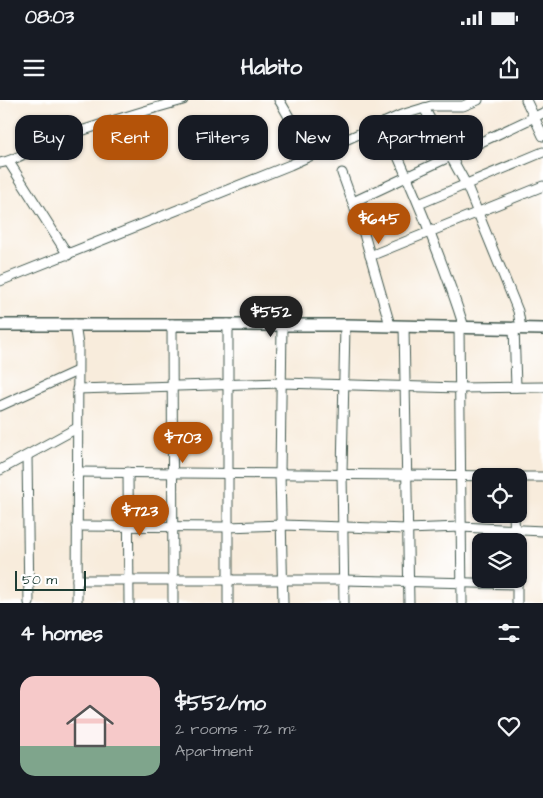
<!DOCTYPE html>
<meta charset="utf-8">
<style>
:root{--surface:#171b24;--page:#20242c;--text:#f1f3f6;--muted:#9ea1a6;--accent:#b45309}
body{margin:0;font-family:"Architects Daughter",sans-serif;background:var(--page);color:var(--text);height:100vh;display:flex;flex-direction:column;font-size:19px;white-space:nowrap}
*{box-sizing:border-box;margin:0}
p{font-size:16px;color:var(--muted)}
.icon{flex:none;width:28px;height:28px;fill:none;stroke:currentColor;stroke-width:2;stroke-linecap:round;stroke-linejoin:round}
.map{position:relative;height:503px;overflow:hidden}
.drawer{display:flex;flex-direction:column;background:var(--surface);flex:1}
.drawer>*{flex:none}
.guide{position:absolute;left:15px;top:15px;width:514px;height:45px;display:flex;gap:10px}
.tools{position:absolute;left:472px;top:368px;display:grid;gap:10px}
.tools a{display:grid;place-items:center;width:55px;height:55px;border-radius:10px;background:var(--surface);box-shadow:0 1px 4px #0004;font-size:25px}
.scale{position:absolute;left:15px;bottom:12px;width:71px;box-sizing:border-box;padding-left:5px;border:2px solid #1f3d34;border-top:0;font-size:14px;line-height:18px;white-space:nowrap;color:#1f3d34;-webkit-text-stroke:4px #fff;paint-order:stroke}
.price{position:absolute;translate:-50% -42px;padding:0 11px;border-radius:18px;background:var(--accent);color:#fff;font-size:16px;line-height:32px;filter:drop-shadow(0 1px 2px #0008)}
.price::after{content:'';position:absolute;left:50%;top:30px;width:15px;height:11px;margin-left:-8px;background:inherit;clip-path:polygon(0 0,100% 0,50% 100%)}
.price.selected{background:#222;color:#fff}
ul{padding:0;list-style:none}
li{display:flex;align-items:center;gap:15px;height:125px;padding:0 20px}
li span{display:grid;place-items:center;flex:none;width:140px;height:100px;border-radius:15px;color:#555}
li>.icon{margin-inline-start:auto}
span .icon{width:60px;height:60px;fill:#fffc;stroke-width:1}
li b{font-size:21px}
h2{display:flex;justify-content:space-between;align-items:center;height:60px;padding:0 20px;font-size:21px}
.chip{padding:0 18px;border-radius:15px;background:var(--surface);box-shadow:0 1px 4px #0004;font-size:18px;line-height:45px}
.chip.selected{background:var(--accent);color:#fff}
.status{display:flex;justify-content:space-between;align-items:center;height:35px;padding:0 25px;background:var(--surface);direction:ltr}
.status svg{height:14px;fill:currentColor}
header{display:flex;justify-content:space-between;align-items:center;height:65px;padding:0 20px;background:var(--surface);font-size:22px;font-weight:700}
.map>svg:first-child{display:block}
.lines{fill:none;stroke-linecap:round;stroke-linejoin:round}
.minor-casing{stroke:#40574d;stroke-width:11}
.tertiary-casing{stroke:#40574d;stroke-width:14}
.minor{stroke:#fff;stroke-width:9}
.tertiary{stroke:#fff;stroke-width:11}
</style>
<div class="status"><b>08:03</b><svg viewBox="0 0 49 12"><path d="M0 12V9h3v3zM5 12V6h3v6zM10 12V3h3v9zM15 12V0h3v12zM26 1h20v11H26zM47 4h2v5h-2z"/></svg></div>
<header><svg class="icon" aria-label="menu" viewBox="0 0 24 24"><path d="M4 6h16M4 12h16M4 18h16"/></svg>Habito<svg class="icon" aria-label="share" viewBox="0 0 24 24"><path d="M12 15V3M7 8l5-5 5 5M5 13v7h14v-7"/></svg></header>
<div class="map">
<svg width="543" height="503" viewBox="0 0 543 503">
<rect width="100%" height="100%" fill="#fff"/>
<filter id="ink" filterUnits="userSpaceOnUse"><feTurbulence type="fractalNoise" baseFrequency=".02" numOctaves="2"/><feDisplacementMap in="SourceGraphic" scale="10" xChannelSelector="R" yChannelSelector="G"/><feConvolveMatrix kernelMatrix="1 2 1 2 8 2 1 2 1" color-interpolation-filters="sRGB"/></filter>
<filter id="wash" filterUnits="userSpaceOnUse"><feTurbulence type="fractalNoise" baseFrequency=".0096" numOctaves="4" result="noise"/><feDisplacementMap in="SourceGraphic" scale="20" xChannelSelector="R" yChannelSelector="G"/><feGaussianBlur stdDeviation="1.12" result="paint"/><feColorMatrix in="noise" values="0 0 0 0 0 0 0 0 0 0 0 0 0 0 0 0 0 1.4 0 .05"/><feComposite in="paint" operator="in"/></filter>
<g filter="url(#wash)">
<rect width="100%" height="100%" fill="#f8ecdc"/>
</g>
<g filter="url(#ink)">
<g class="lines">
<defs>
<g id="minor">
<path d="M279,0C286,10 294,30 304,36C313,41 324,39 333,46"/>
<path d="M526,0L543,36"/>
<path d="M424,8L467,86L518,211L521,228"/>
<path d="M383,23C413,89 442,157 464,227"/>
<path d="M9,62L68,155"/>
<path d="M0,63C16,61 30,49 46,43C91,27 136,13 183,0"/>
<path d="M342,73L364,134L390,225"/>
<path d="M353,102L543,13"/>
<path d="M419,104L543,52"/>
<path d="M370,156L543,86"/>
<path d="M0,181L290,65L401,15L431,6H463L478,0"/>
<path d="M75,224L78,245L77,503"/>
<path d="M172,224L173,503"/>
<path d="M282,225L280,373L283,503"/>
<path d="M404,226L409,503"/>
<path d="M459,227L462,503"/>
<path d="M514,227L516,287"/>
<path d="M77,289L282,283L460,288L543,287"/>
<path d="M0,306L77,271"/>
<path d="M27,356L29,503"/>
<path d="M0,370L77,328"/>
<path d="M77,372L503,376"/>
<path d="M128,372L129,503"/>
<path d="M519,377H543"/>
<path d="M514,414L515,441"/>
<path d="M77,426L228,427L282,425L407,429L461,427L543,431"/>
<path d="M517,479V503"/>
<path d="M77,480H344L517,484"/>
<path d="M228,503V224"/>
<path d="M344,503L342,373L345,225"/>
</g>
<path id="tertiary" d="M0,225H345L543,229"/>
</defs>
<use href="#minor" class="minor-casing"/>
<use href="#tertiary" class="tertiary-casing"/>
<use href="#minor" class="minor"/>
<use href="#tertiary" class="tertiary"/>
</g>
</g>
</svg>
<div class="tools">
<a><svg class="icon" aria-label="locate" viewBox="0 0 24 24"><circle cx="12" cy="12" r="6"/><path d="M12 2v4M12 18v4M2 12h4M18 12h4"/></svg></a>
<a><svg class="icon" aria-label="layers" viewBox="0 0 24 24"><path d="M12 4l9 5-9 5-9-5zM3 14l9 5 9-5"/></svg></a>
</div>
<div class="scale">50 m</div>
<b class="price" style="left:379px;top:145px">$645</b>
<b class="price selected" style="left:271px;top:238px">$552</b>
<b class="price" style="left:183px;top:364px">$703</b>
<b class="price" style="left:140px;top:437px">$723</b>
<div class="guide">
<a class="chip">Buy</a>
<a class="chip selected">Rent</a>
<a class="chip">Filters</a>
<a class="chip">New</a>
<a class="chip">Apartment</a>
</div>
</div>
<section class="drawer">
<h2>4 homes<svg class="icon" aria-label="filters" viewBox="0 0 24 24"><path d="M4 7h16M4 17h16"/><circle cx="9" cy="7" r="2"/><circle cx="15" cy="17" r="2"/></svg></h2>
<ul>
<li><span style="background:linear-gradient(#f6c9c9 70%,#7fa58c 0)"><svg class="icon" aria-label="home" viewBox="0 0 24 24"><path d="M3 11l9-7 9 7M6 9v11h12V9"/></svg></span><div><b>$552/mo</b><p>2 rooms · 72 m²</p><p>Apartment</p></div><svg class="icon" aria-label="heart" viewBox="0 0 24 24"><path d="M12 20l-8-8c-3-5 5-10 8-4 3-6 11-1 8 4z"/></svg></li>
</ul>
</section>
